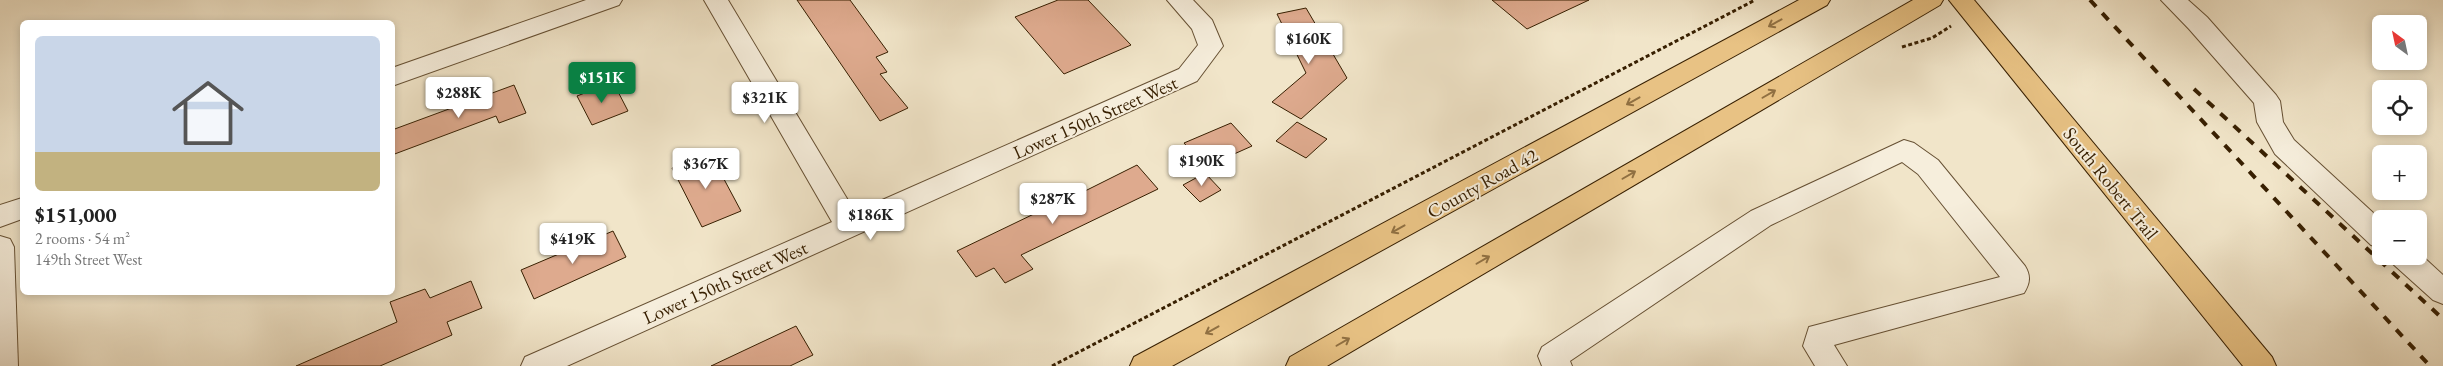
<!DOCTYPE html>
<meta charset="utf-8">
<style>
:root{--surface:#fff;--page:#f6f6f6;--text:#222;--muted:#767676;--accent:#0b8043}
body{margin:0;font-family:"EB Garamond",serif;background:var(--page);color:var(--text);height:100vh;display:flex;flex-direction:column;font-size:19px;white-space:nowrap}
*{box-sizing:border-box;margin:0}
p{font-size:16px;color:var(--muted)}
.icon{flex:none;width:28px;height:28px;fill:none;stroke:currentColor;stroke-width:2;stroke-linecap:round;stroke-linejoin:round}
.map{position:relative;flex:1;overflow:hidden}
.panel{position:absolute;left:20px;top:20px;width:375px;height:275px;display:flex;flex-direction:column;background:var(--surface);border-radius:8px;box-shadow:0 2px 8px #0003}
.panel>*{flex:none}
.needle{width:32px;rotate:327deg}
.controls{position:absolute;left:2372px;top:15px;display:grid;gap:10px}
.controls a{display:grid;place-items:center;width:55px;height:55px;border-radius:8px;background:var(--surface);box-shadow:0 2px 8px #0003;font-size:25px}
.price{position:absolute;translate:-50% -42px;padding:0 11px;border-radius:5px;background:#fff;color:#222;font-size:16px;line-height:32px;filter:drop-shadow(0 1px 2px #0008)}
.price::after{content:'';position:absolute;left:50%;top:30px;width:15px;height:11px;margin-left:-8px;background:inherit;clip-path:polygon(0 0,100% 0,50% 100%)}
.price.selected{background:var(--accent);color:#fff}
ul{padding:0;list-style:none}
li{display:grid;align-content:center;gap:10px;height:265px;padding:0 15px}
li span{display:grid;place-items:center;height:155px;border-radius:8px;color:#555}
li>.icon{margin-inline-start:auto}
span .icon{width:90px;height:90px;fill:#fffc;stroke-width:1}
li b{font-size:21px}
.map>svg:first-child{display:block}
.building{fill:#deaa8e;stroke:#371f01}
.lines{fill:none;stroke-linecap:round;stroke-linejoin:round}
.minor-casing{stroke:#665033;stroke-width:2}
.major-casing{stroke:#371f01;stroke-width:2}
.highway-casing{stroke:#371f01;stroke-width:2}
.path{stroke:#371f01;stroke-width:3;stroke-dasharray:4 2.5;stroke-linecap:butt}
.minor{fill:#f6eedc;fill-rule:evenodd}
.major{fill:#e8c284;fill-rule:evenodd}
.highway{fill:#e8c284;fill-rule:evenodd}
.rail{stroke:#371f01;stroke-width:4;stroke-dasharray:9 9;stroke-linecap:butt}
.oneway{stroke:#907042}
.labels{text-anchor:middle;stroke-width:4;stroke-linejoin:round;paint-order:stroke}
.street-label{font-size:19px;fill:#371f01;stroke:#f6eedc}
</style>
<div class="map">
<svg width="2443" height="366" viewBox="0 0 2443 366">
<rect width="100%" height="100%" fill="#f1e5c9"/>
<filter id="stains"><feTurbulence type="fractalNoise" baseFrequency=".004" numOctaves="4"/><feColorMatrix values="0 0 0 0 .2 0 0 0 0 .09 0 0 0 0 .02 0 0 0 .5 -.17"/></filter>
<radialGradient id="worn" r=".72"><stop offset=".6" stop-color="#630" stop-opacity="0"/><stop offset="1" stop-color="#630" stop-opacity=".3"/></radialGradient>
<g class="building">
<path d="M797,0H850L888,52L876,57L887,72L880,74L908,108L880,121Z"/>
<path d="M1058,0H1088L1131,45L1064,74L1015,17Z"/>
<path d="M1492,0H1589L1527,29Z"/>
<path d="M1306,8L1347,78L1301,119L1272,102L1306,73L1277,14Z"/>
<path d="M613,82L628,111L592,125L577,96Z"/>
<path d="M514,85L526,113L499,123L496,116L392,155V130Z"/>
<path d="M1297,122L1327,139L1306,158L1276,141Z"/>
<path d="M1231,123L1252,146L1205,167L1184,143Z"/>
<path d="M710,153L741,211L702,227L672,168Z"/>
<path d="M1137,165L1158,189L1021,255L1033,269L1005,283L994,268L976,277L957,251L1038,212L1039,214Z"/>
<path d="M1205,173L1221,190L1200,202L1183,185Z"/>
<path d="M613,231L626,257L534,299L521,270Z"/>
<path d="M471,281L482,308L447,322L452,335L380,366H296L397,322L390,302L425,289L430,298Z"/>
<path d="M796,326L813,355L790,366H711Z"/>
</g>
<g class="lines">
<defs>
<g id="minor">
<path d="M586,0H622L619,5L392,86V68Z"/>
<path d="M704,0H728L855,212L1179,69L1198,45L1192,29L1167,0H1193L1212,20L1223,46L1197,81L567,366H521L525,357L832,222Z"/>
<path d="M2161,0H2188L2207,17L2276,95L2280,101L2283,122L2294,140L2381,220V248L2371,245L2275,154L2257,122L2254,103L2189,29Z"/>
<path d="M1904,140L1914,143L1938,160L2025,266C2031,276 2030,283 2024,293L1834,345L1847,366H1815L1803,346L1809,327L2000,277L1918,174L1902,162L1771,225L1570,361L1572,366H1542L1538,356L1542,347L1751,211Z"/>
<path d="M22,198V219L0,227V205Z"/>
<path d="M0,236L10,239L14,247L18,366H0Z"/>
<path d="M2419,253L2443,275V304L2433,300L2393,264L2389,256H2419Z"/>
</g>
<path id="major" d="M1949,0H1974L2272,357L2276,366H2243Z"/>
<g id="highway">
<path d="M1799,0H1830L1827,5L1172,366H1130L1134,357Z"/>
<path d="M1913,0H1943L1940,5L1327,366H1286L1290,357Z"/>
</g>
</defs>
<use href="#minor" class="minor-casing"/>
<use href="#major" class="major-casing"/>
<use href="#highway" class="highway-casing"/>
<g class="path">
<path d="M1902,47L1932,38L1951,26"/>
<path d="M1052,366L1755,0"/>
</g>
<use href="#minor" class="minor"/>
<use href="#major" class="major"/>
<use href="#highway" class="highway"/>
<g class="rail">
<path d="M2090,0L2430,366"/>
<path d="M2194,89L2443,319"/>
</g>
</g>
<defs><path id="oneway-shaft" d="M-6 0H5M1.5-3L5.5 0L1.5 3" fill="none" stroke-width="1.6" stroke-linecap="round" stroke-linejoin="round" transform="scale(1.25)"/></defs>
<g class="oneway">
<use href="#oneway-shaft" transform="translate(1775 23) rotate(151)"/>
<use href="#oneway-shaft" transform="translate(1769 94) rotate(-30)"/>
<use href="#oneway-shaft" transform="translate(1633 101) rotate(151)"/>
<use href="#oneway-shaft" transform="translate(1629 175) rotate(-30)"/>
<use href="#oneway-shaft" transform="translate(1398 229) rotate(151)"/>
<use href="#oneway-shaft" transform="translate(1483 260) rotate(-30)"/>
<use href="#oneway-shaft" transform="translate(1212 330) rotate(151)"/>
<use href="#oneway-shaft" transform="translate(1343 342) rotate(-30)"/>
</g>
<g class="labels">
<g class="street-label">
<text transform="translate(1095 117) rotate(-24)" y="7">Lower 150th Street West</text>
<text transform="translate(1482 183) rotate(-29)" y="7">County Road 42</text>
<text transform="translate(2111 183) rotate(51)" y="7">South Robert Trail</text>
<text transform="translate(725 282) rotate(-24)" y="7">Lower 150th Street West</text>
</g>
</g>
<rect width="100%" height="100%" filter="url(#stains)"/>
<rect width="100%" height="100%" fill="url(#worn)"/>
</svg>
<div class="controls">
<a><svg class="needle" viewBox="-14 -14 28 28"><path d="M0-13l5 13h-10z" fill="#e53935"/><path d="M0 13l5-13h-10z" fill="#767676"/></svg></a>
<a><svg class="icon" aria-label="locate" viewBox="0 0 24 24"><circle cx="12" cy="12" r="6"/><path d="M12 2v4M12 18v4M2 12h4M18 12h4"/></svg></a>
<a>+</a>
<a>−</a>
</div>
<b class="price" style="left:1309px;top:65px">$160K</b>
<b class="price selected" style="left:602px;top:104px">$151K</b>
<b class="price" style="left:459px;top:119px">$288K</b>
<b class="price" style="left:765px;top:124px">$321K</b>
<b class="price" style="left:1202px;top:187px">$190K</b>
<b class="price" style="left:706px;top:190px">$367K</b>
<b class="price" style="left:1053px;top:225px">$287K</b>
<b class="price" style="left:871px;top:241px">$186K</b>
<b class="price" style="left:573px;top:265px">$419K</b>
<section class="panel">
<ul>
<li><span style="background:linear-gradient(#c9d6e8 75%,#c2b280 0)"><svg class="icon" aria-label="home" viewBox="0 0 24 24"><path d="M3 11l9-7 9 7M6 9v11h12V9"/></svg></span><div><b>$151,000</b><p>2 rooms · 54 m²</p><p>149th Street West</p></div></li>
</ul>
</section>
</div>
